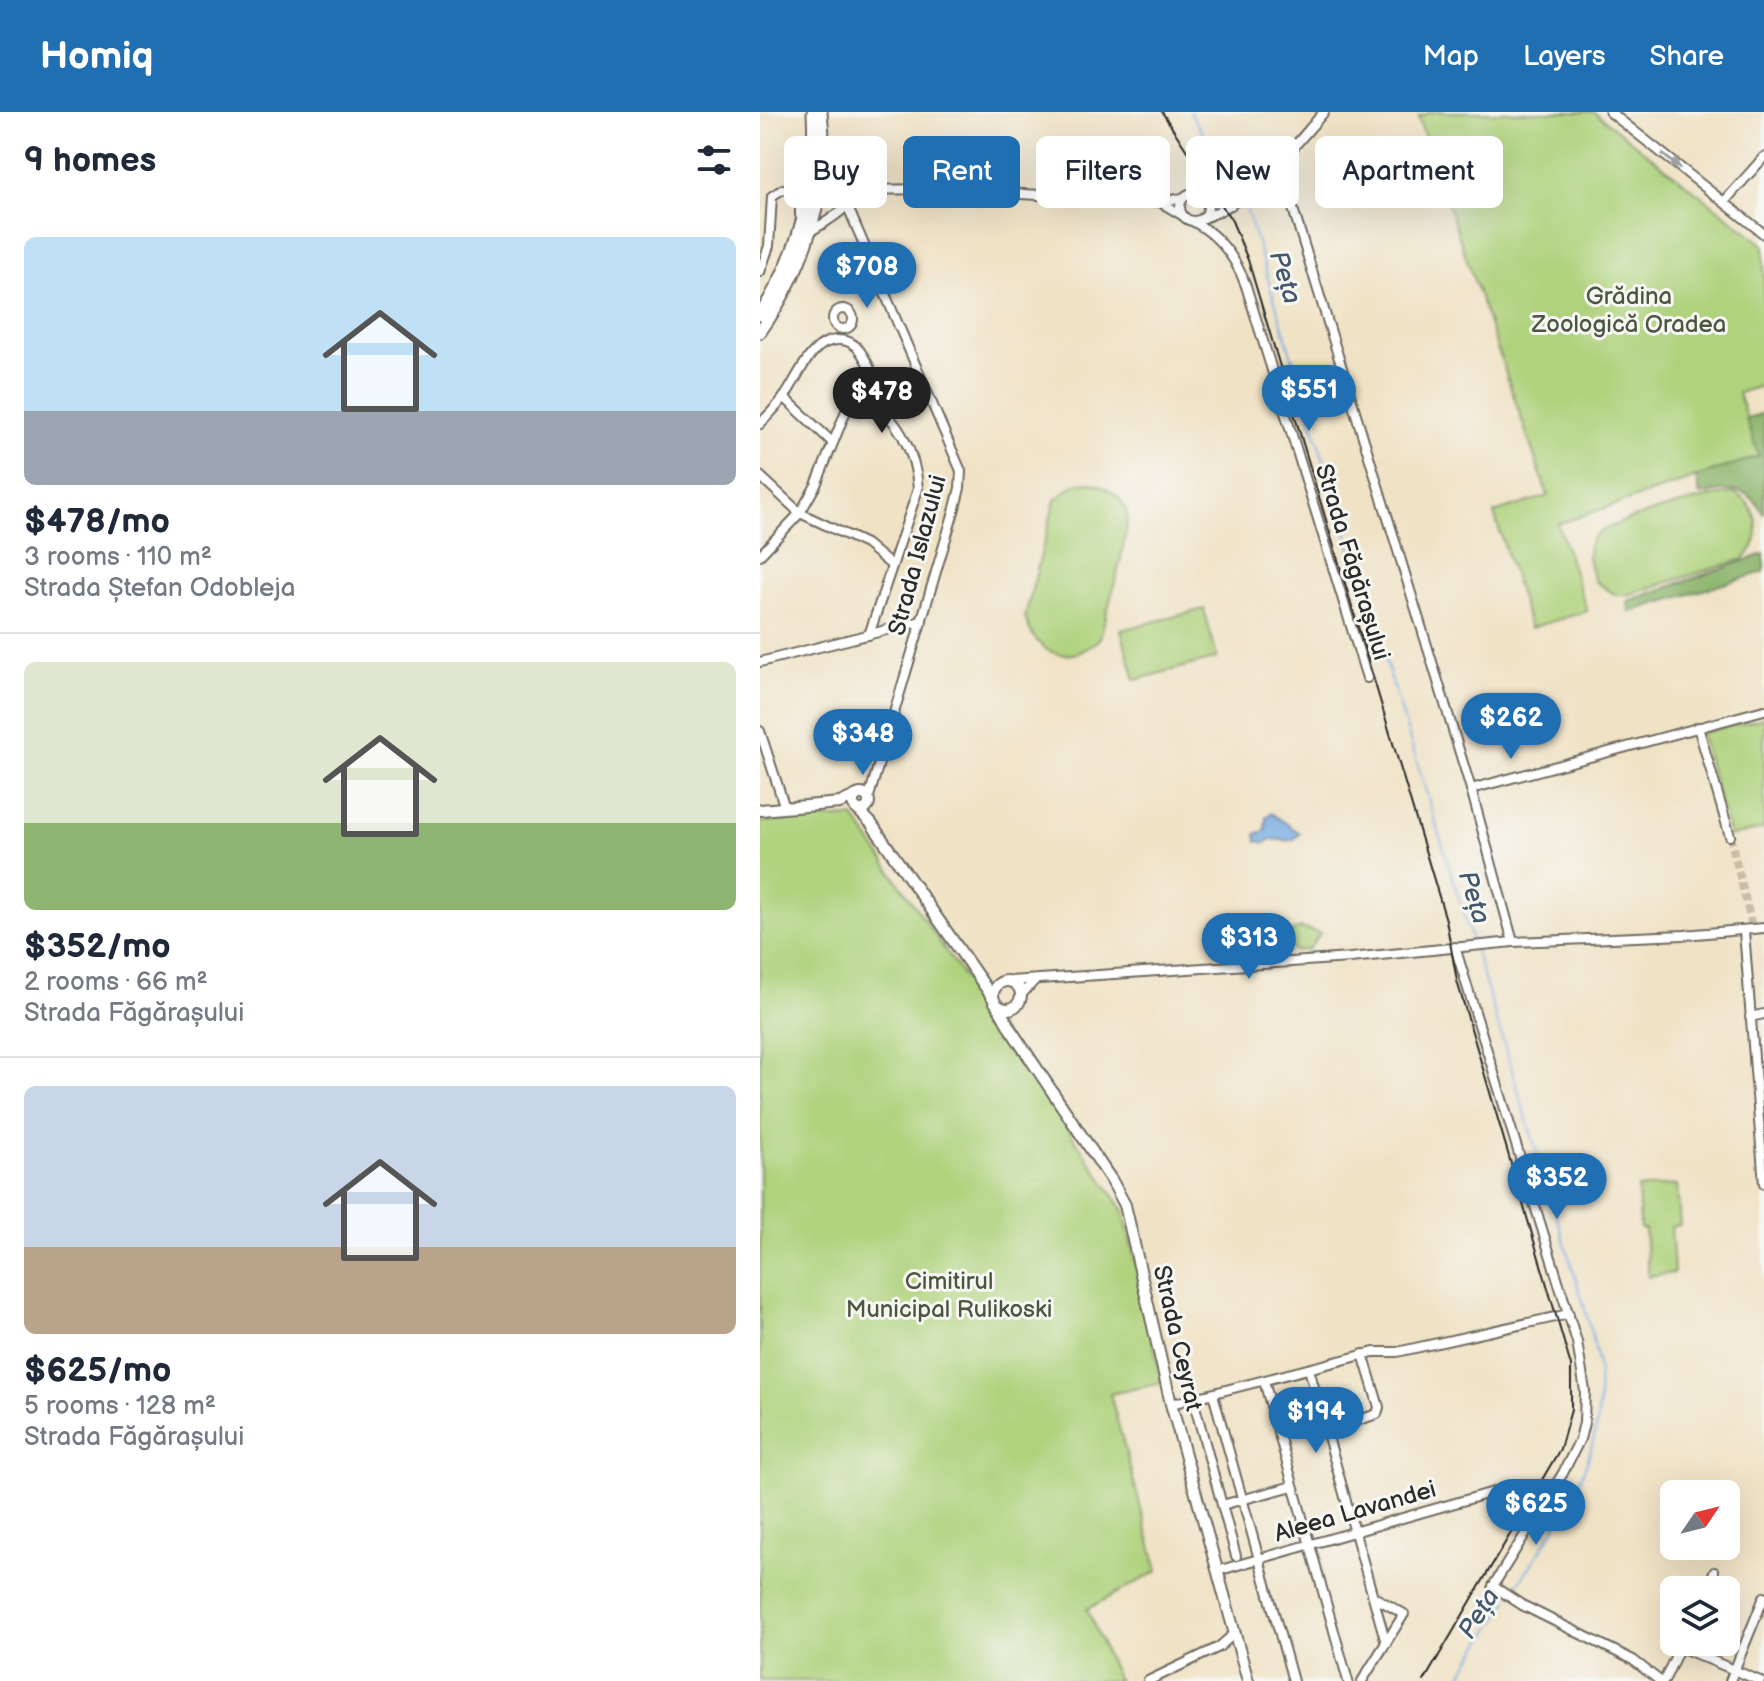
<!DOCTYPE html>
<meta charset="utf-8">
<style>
:root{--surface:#fff;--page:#f6f6f7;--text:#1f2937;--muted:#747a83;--line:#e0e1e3;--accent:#1f6fb2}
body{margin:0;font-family:"Balsamiq Sans",sans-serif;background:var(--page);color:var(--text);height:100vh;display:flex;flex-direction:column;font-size:30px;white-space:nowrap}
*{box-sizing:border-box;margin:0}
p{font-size:26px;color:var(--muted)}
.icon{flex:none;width:44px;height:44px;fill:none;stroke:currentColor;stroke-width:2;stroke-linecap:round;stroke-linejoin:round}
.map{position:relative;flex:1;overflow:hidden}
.panel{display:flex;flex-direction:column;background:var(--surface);width:760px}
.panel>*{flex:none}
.hud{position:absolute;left:24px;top:24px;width:760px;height:72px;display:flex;gap:16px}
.needle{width:52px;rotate:55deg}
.fabs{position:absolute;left:900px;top:1368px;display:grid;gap:16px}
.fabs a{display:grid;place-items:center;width:80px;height:80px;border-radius:12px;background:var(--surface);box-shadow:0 8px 32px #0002;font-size:40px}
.price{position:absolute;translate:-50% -68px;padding:0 18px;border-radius:28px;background:var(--accent);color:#fff;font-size:26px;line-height:52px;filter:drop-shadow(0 2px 4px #0008)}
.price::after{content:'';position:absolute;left:50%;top:48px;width:24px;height:18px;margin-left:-12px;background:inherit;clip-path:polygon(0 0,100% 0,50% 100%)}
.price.selected{background:#222;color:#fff}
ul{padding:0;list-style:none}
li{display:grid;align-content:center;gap:16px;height:424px;padding:0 24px}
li+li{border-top:2px solid var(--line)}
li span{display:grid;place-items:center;height:248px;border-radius:12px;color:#555}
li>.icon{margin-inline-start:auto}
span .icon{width:144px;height:144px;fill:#fffc;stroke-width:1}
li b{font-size:34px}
h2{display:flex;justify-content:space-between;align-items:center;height:96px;padding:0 24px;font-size:34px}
.pill{padding:0 28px;border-radius:12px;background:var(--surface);box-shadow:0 8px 32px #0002;font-size:28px;line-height:72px}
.pill.selected{background:var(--accent);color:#fff}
header{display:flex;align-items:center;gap:48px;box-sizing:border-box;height:112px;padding:0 40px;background:var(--accent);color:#fff}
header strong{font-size:38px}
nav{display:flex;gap:44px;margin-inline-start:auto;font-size:28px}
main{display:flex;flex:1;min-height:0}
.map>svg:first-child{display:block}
.green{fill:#afd27b;stroke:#6d7e53;stroke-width:2}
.forest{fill:#8bb46b;stroke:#5b704b;stroke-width:2}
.water{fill:#73aae1;stroke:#4f6a86;stroke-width:2}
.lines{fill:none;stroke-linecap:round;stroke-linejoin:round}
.stream{stroke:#73aae1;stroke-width:2}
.minor-tunnel{stroke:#c9bda6;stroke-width:8;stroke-dasharray:8 4;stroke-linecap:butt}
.minor-casing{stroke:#706b61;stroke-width:12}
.major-casing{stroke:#706b61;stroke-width:14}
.highway-casing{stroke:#706b61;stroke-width:15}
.minor{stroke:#fff;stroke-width:8}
.major{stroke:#fff;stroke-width:10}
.highway{stroke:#fff;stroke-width:11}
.tram{stroke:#2b2b2b;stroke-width:2}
.oneway{fill:#a0a0a0}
.labels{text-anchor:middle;stroke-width:6;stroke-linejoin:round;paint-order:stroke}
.park-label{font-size:24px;fill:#4c553f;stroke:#f6f6f2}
.street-label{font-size:24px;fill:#2b2b2b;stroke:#f6f6f2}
.water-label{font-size:26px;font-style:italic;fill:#44576b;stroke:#f6f6f2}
</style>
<header>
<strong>Homiq</strong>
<nav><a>Map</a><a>Layers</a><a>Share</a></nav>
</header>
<main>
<section class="panel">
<h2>9 homes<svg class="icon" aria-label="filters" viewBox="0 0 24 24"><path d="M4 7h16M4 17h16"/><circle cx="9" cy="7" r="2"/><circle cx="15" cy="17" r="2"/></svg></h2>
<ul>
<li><span style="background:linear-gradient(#bfe0f5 70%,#9aa5b1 0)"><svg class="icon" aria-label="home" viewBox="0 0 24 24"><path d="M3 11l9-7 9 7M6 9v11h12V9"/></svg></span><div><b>$478/mo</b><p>3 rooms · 110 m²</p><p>Strada Ștefan Odobleja</p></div></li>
<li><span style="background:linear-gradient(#dfe7d0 65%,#8fb573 0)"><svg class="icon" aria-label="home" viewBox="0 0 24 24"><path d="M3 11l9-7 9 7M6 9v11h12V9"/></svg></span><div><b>$352/mo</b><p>2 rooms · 66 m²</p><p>Strada Făgărașului</p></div></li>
<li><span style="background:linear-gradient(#c9d6e8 65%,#b9a48a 0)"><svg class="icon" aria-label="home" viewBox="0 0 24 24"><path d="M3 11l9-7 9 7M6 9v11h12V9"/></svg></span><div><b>$625/mo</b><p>5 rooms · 128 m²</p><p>Strada Făgărașului</p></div></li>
</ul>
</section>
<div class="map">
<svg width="1004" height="1569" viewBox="0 0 1004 1569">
<rect width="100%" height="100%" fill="#f6f6f2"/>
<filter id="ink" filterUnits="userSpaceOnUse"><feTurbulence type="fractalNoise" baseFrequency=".0125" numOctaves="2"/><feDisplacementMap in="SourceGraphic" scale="16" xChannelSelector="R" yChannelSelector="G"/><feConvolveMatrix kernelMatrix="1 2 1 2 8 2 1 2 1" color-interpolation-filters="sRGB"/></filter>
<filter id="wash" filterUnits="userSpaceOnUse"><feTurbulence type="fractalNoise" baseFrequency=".006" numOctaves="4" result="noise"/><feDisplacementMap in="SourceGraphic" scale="32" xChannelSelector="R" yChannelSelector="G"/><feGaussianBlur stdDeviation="1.8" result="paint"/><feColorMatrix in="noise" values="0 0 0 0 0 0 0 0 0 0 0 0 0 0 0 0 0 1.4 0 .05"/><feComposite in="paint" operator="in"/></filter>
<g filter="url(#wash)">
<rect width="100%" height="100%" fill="#f0e2c5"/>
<g class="green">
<path d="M671,0H834L1004,133V273L978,281L999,344L798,412L827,499L770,516L734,401L788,384L658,5Z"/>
<path d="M328,370C344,374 360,382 366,398C372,417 346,502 340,526C310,555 277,545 265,505L295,388L315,372Z"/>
<path d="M975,381C1001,396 1004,428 983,447L867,483H856L835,469C830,456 824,440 832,427C842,410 953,382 975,381Z"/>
<path d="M444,497L457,546L375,568L361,518Z"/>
<path d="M1004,606V717L970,724L940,621Z"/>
<path d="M94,705L364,1099L402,1271L350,1282L398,1459L327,1497L358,1569H0V710Z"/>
<path d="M540,816L560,821L549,837L535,839L518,825Z"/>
<path d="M917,1073L920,1113L911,1115L914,1161L888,1164L885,1117H880L878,1076Z"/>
</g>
<g class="forest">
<path d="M1004,301V403C989,372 969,377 940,383L936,365L999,344L986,307Z"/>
<path d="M1004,442V460L869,500L868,489Z"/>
</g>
<path class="water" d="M511,701L540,721C533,732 522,728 510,727L506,731L497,729L496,722L505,719L506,705Z"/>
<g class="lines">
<g class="stream">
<path d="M430,0L481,84"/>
<path d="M484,89L713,832"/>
<path d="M715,838L826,1200C830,1218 836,1236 838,1254C848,1348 799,1409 751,1483"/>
<path d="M697,1569L748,1489"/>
</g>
</g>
</g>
<g filter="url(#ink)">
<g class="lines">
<path class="minor-tunnel" d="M970,724L993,818"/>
<defs>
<g id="minor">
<path d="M850,0L1004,122"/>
<path d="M519,51L711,677L753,830"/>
<path d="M92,78L176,77L400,90L423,86"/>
<circle cx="434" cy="95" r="14"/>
<path d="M447,89L471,93"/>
<path d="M400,90L422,103"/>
<path d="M964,90L1004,45"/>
<path d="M87,93L201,359L200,376L195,396L108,688"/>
<path d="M444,106C495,87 528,41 564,0"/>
<path d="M434,110C460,124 476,146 486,174L607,566"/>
<path d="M51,119C68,108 108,90 86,64C77,54 70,46 66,32"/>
<path d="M0,160L9,134L12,84L23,77L34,80L40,90V103"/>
<circle cx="83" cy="207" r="10"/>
<path d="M24,285L72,330"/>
<path d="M0,312C8,303 18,294 25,284C39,264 51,227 79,228C88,228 95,232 100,239C112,256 117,272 116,292"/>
<path d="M0,364L40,401L106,432L131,453"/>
<path d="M0,443L40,401L56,373L86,299L95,291L104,287C137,301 156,342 158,377L109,523"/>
<path d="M0,550L162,509"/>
<path d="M938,615L970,724"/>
<path d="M0,619L25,696"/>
<path d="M711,677L1004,598"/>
<path d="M984,819L1004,1072"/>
<path d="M695,835L817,1230L825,1279L824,1311L820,1327L803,1361L733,1474L762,1493L873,1548L900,1569"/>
<path d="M250,869L590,846L753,830L924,823L1004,816"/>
<path d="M261,883L275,868"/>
<path d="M990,905L1004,902"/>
<path d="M549,1257L626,1531"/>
<path d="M504,1269L588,1569"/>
<path d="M453,1282L533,1569"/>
<path d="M433,1287L462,1393L533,1374"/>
<path d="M411,1292L614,1240H637L809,1202"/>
<path d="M566,1319L617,1302L619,1295L603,1242"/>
<path d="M462,1393L476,1444"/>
<path d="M457,1459L751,1375L760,1374L791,1379"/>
<path d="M946,1478L954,1460"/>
<path d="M920,1535L1000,1569"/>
<path d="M388,1569L459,1535L475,1521"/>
<path d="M602,1569L644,1502L614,1485"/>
<path d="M904,1569L922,1530"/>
<path d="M970,1569L1004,1485"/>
</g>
<g id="major">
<circle cx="101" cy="690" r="8"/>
<path d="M97,697L111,711L233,886"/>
<path d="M0,698L80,691L95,684"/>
<circle cx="247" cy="883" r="14"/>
<path d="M237,893L251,918L352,1069L365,1093L411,1292L488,1569"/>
</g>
<g id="highway">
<path d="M0,203C40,141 57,73 53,0"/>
<path d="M0,220C45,156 71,78 61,0"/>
</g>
</defs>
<use href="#minor" class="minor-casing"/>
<use href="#major" class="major-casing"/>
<use href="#highway" class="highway-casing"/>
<use href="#minor" class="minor"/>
<use href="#major" class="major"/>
<use href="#highway" class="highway"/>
<path class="tram" d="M402,0L472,109L488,148L686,808L697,869L811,1254V1298L800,1337L664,1569"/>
</g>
<defs><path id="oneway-solid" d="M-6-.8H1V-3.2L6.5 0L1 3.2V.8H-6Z" transform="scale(2)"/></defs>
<use class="oneway" href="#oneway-solid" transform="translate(911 49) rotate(39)"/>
</g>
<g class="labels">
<g class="park-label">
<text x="869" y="192">Grădina<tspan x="869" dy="28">Zoologică Oradea</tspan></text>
<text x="189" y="1177">Cimitirul<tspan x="189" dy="28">Municipal Rulikoski</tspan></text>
</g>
<g class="street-label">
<text transform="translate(157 443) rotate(-75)" y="8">Strada Islazului</text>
<text transform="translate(593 450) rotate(73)" y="8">Strada Făgărașului</text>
<text transform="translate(418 1226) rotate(77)" y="8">Strada Ceyrat</text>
<text transform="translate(595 1399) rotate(-16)" y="8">Aleea Lavandei</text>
</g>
<g class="water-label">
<text transform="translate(526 165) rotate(73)" y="9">Peța</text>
<text transform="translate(715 785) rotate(73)" y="9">Peța</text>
<text transform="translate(718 1501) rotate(-58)" y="9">Peța</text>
</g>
</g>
</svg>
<div class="fabs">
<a><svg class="needle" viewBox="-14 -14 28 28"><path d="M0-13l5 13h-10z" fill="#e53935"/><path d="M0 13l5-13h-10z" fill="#747a83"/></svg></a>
<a><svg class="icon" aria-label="layers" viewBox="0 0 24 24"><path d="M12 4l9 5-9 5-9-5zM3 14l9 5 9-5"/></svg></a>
</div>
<b class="price" style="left:107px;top:198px">$708</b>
<b class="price" style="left:549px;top:321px">$551</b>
<b class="price selected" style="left:122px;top:323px">$478</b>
<b class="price" style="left:751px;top:649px">$262</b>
<b class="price" style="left:103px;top:665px">$348</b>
<b class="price" style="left:489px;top:869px">$313</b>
<b class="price" style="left:797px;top:1109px">$352</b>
<b class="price" style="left:556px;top:1343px">$194</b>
<b class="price" style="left:776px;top:1435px">$625</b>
<div class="hud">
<a class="pill">Buy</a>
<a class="pill selected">Rent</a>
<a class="pill">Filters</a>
<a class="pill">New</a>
<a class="pill">Apartment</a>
</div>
</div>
</main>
